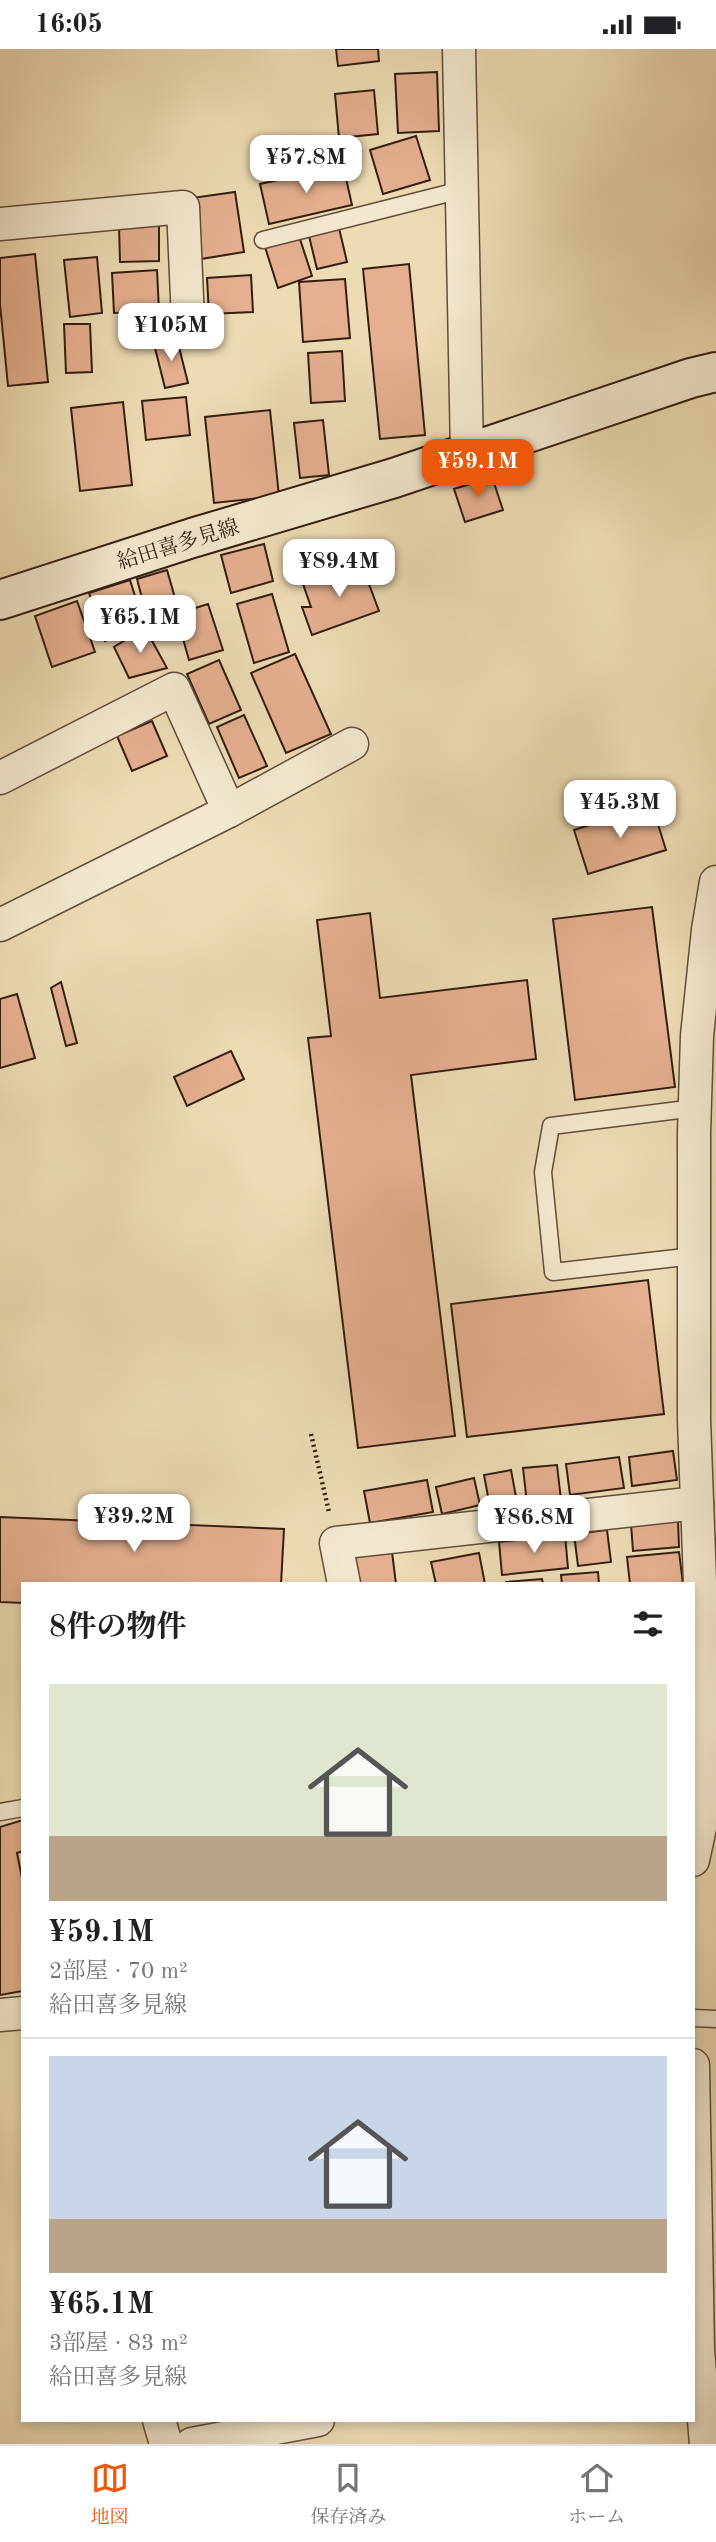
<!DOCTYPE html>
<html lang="ja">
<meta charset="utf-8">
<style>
:root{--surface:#fff;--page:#f2f2f2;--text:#202124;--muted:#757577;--line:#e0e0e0;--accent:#ea580c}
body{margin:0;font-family:"Old Standard TT","Noto Serif JP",serif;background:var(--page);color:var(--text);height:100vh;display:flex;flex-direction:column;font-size:26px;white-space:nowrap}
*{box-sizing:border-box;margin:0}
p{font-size:23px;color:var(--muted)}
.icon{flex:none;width:38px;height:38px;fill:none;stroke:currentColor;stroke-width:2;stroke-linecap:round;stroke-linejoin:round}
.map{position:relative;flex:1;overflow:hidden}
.drawer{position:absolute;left:21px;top:1533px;width:674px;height:840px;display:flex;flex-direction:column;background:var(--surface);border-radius:0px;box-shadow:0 4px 10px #0003}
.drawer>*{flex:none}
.price{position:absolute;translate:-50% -60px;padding:0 16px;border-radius:14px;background:#fff;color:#222;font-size:23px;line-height:46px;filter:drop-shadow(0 2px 4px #0008)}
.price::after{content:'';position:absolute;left:50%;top:42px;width:21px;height:16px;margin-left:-10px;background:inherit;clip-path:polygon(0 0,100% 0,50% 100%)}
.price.on{background:var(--accent);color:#fff}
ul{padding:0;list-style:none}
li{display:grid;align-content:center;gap:14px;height:371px;padding:0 28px}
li+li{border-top:2px solid var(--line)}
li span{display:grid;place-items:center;height:217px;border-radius:0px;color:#555}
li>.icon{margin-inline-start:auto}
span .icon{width:126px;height:126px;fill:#fffc;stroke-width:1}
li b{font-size:30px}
h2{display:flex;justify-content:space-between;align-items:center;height:84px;padding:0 28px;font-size:30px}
.status{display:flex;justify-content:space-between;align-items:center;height:49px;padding:0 35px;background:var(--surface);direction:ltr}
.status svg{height:19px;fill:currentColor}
.menu{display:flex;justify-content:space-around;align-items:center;height:98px;border-top:2px solid var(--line);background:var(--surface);font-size:19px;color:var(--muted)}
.menu a{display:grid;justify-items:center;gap:4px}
.menu .on{color:var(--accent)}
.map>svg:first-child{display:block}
.building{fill:#e4b090;stroke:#341e10;stroke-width:2}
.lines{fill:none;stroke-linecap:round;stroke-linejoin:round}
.lane-casing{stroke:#624d39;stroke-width:19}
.street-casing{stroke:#624d39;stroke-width:35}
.secondary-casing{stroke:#341e10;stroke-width:42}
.path{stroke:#341e10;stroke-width:4.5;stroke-dasharray:2 3.5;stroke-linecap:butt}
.lane{stroke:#f3e8ce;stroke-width:16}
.street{stroke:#f3e8ce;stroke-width:32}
.secondary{stroke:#f3e8ce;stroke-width:38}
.labels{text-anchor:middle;stroke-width:7;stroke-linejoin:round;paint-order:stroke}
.street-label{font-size:21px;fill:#341e10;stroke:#f3e8ce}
</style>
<div class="status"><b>16:05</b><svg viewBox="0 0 49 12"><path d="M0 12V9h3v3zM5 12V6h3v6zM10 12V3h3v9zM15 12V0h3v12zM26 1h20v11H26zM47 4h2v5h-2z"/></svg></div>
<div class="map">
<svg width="716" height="2395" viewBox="0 0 716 2395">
<rect width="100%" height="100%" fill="#eddbb3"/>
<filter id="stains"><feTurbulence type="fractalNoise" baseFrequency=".00286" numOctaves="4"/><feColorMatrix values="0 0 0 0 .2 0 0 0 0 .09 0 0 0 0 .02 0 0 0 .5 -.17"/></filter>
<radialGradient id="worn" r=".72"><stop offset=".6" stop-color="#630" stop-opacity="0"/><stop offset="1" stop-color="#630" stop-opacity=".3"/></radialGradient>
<g class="building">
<path d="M336,0H378L379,12L338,17Z"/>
<path d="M437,23L439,82L398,84L395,25Z"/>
<path d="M374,41L378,85L339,89L335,45Z"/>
<path d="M416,87L430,131L383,145L370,101Z"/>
<path d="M343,116L352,156L269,175L260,135Z"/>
<path d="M235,143L244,203L201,210L192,149Z"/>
<path d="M159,176V212L120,213L119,177Z"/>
<path d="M339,179L347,213L317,220L309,187Z"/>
<path d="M299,187L312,227L278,239L265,198Z"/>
<path d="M35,205L48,333L8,337L0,255V209Z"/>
<path d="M97,208L102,264L70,268L64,211Z"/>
<path d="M409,215L425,386L380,390L363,220Z"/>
<path d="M157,221L159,262L114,264L112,224Z"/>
<path d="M251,226L253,263L209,265L207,229Z"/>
<path d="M345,230L350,289L303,293L299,233Z"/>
<path d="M64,275H90L92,323L66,324Z"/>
<path d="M177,290L188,334L165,339L154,295Z"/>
<path d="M342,302L345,352L311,354L308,304Z"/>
<path d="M186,348L190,386L146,391L142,352Z"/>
<path d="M123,353L132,436L80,442L71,359Z"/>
<path d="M270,361L279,447L214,454L205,368Z"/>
<path d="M323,371L329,426L300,429L294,374Z"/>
<path d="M492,428L503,461L465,473L454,440Z"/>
<path d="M264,495L273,532L231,544L221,506Z"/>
<path d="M361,514L379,562L312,586L302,558H311L303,535Z"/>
<path d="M167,521L179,563L148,572L137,530Z"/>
<path d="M130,531L145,579L105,592L89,544Z"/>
<path d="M272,545L289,603L254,614L237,555Z"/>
<path d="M77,552L95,603L52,618L35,567Z"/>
<path d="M208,555L223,601L189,611L176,565Z"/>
<path d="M145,579L167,619L129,629L114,598Z"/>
<path d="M295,605L331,685L286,704L251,624Z"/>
<path d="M219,611L241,661L209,675L187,625Z"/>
<path d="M244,666L267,717L239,729L217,678Z"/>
<path d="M152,672L167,707L132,722L117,687Z"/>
<path d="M652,756L666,801L588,825L574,781Z"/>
<path d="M652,858L675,1038L575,1051L553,870Z"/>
<path d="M370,864L380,949L527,931L536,1010L411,1026L455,1387L358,1399L308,989L331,987L317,871Z"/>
<path d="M61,933L77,994L66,997L51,939Z"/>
<path d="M17,945L35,1009L0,1019V950Z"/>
<path d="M231,1002L244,1030L187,1057L174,1028Z"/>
<path d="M648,1231L664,1365L467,1388L451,1255Z"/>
<path d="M673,1402L677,1431L632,1437L629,1408Z"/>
<path d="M619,1408L624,1439L570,1446L566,1415Z"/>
<path d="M557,1416L561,1451L527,1454L523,1419Z"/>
<path d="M511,1421L519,1464L492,1469L484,1426Z"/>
<path d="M474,1429L480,1456L442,1465L436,1438Z"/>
<path d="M427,1431L433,1463L370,1474L364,1442Z"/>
<path d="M0,1468L284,1480L281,1535H23V1554L0,1553Z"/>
<path d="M678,1472L679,1498L633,1502L631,1475Z"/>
<path d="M607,1481L611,1513L578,1517L574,1485Z"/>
<path d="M565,1486L568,1519L502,1526L499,1493Z"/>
<path d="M711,1490H716V1541Z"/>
<path d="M392,1503L396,1535H358L355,1508Z"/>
<path d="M679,1503L683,1535H630L627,1508Z"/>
<path d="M479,1504L485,1535H436L431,1513Z"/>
<path d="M598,1523L599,1535H562L561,1526Z"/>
<path d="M542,1530L543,1535H506V1533Z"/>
<path d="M23,1771V1802L17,1804L23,1834V1942L0,1946V1778Z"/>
</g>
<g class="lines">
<defs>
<g id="lane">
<path d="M263,191L461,141"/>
<path d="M694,1207L553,1223L543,1123L551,1077L695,1059"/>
<path d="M0,1763L23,1759"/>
<path d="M693,1969L716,1970"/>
</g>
<g id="street">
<path d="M459,0L467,404"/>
<path d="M0,175L183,158L188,271"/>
<path d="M0,729L174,640L229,762"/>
<path d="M0,876L229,762L352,695"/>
<path d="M344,1535L336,1494L697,1454"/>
<path d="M693,1811L704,1760L702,1587L694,1371V1084L697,987L708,881L716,833"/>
<path d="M0,1966L23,1964"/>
<path d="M693,2016L698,2300L706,2395"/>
<path d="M159,2371L166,2395"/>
<path d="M192,2395L318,2371"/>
</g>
<path id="secondary" d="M0,551L192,489L394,429L691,329L716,323"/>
</defs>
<use href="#lane" class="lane-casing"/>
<use href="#street" class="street-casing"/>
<use href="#secondary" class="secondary-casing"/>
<path class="path" d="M311,1385L329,1463"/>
<use href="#lane" class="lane"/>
<use href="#street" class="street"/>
<use href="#secondary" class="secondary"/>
</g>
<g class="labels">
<g class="street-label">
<text transform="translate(178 495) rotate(-17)" y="7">給田喜多見線</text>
</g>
</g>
<rect width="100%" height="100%" filter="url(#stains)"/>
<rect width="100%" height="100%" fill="url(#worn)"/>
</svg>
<b class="price" style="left:306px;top:146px">¥57.8M</b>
<b class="price" style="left:171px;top:314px">¥105M</b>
<b class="price on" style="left:478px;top:450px">¥59.1M</b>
<b class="price" style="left:339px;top:550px">¥89.4M</b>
<b class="price" style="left:140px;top:606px">¥65.1M</b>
<b class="price" style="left:620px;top:791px">¥45.3M</b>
<b class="price" style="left:134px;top:1505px">¥39.2M</b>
<b class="price" style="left:534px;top:1506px">¥86.8M</b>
<section class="drawer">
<h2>8件の物件<svg class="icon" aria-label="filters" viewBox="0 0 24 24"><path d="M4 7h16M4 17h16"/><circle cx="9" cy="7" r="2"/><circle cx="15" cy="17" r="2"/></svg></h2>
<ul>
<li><span style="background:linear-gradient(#dfe7d0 70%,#b9a48a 0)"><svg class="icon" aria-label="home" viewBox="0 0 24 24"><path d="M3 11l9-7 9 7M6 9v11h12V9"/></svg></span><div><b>¥59.1M</b><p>2部屋 · 70 m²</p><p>給田喜多見線</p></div></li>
<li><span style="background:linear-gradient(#c9d6e8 75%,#b9a48a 0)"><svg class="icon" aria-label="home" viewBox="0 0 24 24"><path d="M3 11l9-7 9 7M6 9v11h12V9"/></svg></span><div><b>¥65.1M</b><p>3部屋 · 83 m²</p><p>給田喜多見線</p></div></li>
</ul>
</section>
</div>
<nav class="menu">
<a class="on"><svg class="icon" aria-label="map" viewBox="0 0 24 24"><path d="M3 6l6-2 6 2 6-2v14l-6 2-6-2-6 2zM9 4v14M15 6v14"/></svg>地図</a>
<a><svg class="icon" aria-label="saved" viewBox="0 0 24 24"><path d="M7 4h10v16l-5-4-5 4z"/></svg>保存済み</a>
<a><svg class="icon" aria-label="home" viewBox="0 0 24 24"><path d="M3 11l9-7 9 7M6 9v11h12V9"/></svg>ホーム</a>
</nav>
